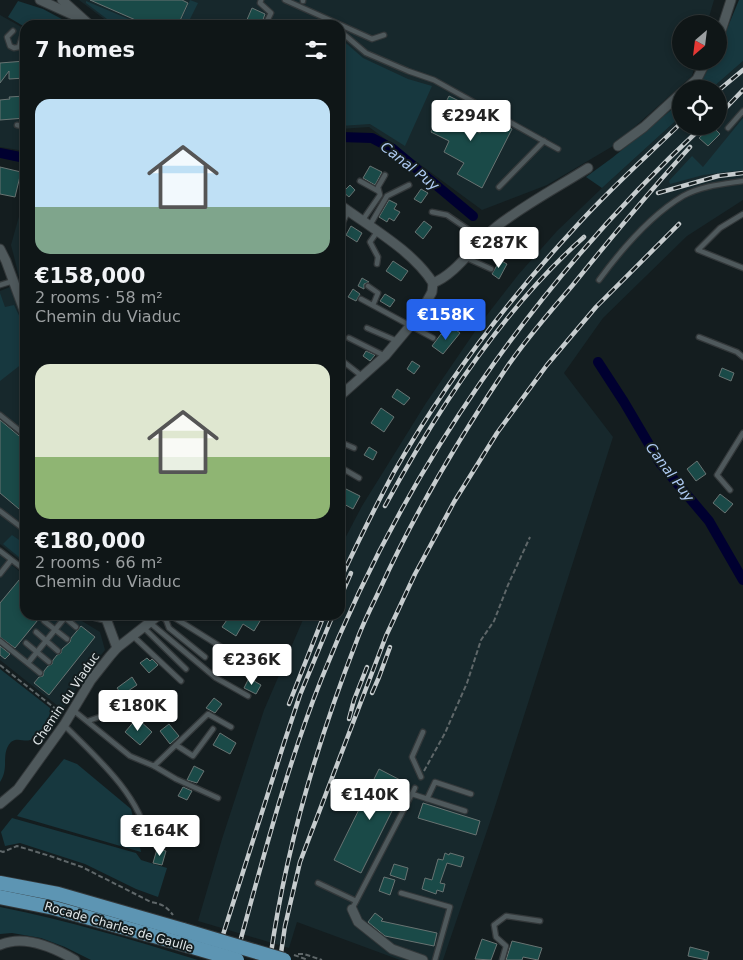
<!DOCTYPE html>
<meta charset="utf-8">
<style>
:root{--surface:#0f1617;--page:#181f20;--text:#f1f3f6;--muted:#9b9fa1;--line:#2f3536;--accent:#2563eb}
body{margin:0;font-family:"DejaVu Sans",sans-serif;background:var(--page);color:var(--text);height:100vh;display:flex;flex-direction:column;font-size:19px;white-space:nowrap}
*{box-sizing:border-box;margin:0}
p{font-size:16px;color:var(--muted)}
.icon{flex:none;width:28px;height:28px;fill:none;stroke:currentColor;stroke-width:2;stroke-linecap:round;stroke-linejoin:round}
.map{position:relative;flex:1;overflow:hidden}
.panel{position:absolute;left:20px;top:20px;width:325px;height:600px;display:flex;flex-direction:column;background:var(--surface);border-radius:15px;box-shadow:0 2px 8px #0003,0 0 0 1px var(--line)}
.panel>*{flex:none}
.needle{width:32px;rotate:208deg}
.controls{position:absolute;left:672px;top:15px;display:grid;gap:10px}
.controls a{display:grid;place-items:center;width:55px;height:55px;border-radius:50%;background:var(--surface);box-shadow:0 2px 8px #0003,0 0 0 1px var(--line);font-size:25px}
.price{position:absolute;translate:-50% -42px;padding:0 11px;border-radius:5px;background:#fff;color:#222;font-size:16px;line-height:32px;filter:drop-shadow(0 1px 2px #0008)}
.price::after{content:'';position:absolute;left:50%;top:30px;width:15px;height:11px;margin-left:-8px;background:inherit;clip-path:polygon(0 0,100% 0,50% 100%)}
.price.active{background:var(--accent);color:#fff}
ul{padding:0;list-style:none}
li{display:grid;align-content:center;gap:10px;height:265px;padding:0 15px}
li span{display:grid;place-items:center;height:155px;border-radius:15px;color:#555}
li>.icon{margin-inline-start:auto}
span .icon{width:90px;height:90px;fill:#fffc;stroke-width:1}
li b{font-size:21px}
h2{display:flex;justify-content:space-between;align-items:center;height:60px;padding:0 15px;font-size:21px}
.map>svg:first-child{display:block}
.built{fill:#17282c}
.green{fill:#17383f}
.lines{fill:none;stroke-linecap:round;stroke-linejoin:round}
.canal{stroke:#000030;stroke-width:10}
.building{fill:#1a4a48;stroke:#687372}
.lane-casing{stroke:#33383a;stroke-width:7}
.street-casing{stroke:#33383a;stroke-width:11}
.primary-casing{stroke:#33383a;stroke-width:16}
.path{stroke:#5f6769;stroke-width:2;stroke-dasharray:5 2.5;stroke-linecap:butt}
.lane{stroke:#4f595c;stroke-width:4.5}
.street{stroke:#4f595c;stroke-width:9}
.primary{stroke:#5d95b3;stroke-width:14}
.rail-casing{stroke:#c6ccce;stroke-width:4.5}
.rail{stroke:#141d1f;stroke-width:2.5;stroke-dasharray:8;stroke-linecap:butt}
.primary-bridge-casing{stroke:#33383a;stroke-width:16;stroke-linecap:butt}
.primary-bridge{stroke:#5d95b3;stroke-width:14}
.labels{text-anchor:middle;stroke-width:4;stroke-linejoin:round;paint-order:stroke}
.street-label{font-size:12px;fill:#e2e8ea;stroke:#141d1f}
.water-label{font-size:14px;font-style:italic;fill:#aecaf2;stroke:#141d1f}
</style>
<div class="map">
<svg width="743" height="960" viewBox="0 0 743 960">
<rect width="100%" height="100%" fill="#141d1f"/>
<g class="built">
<path d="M79,0H714L707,24H681V61H696L692,76L613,146L547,185L482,210L369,127L340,129V25H112Z"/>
<path d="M0,15L25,29V151L0,147Z"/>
<path d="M743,61V200L687,236L603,318L564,373L613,437L492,816L443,960H400L297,922L289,948L198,921L222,839L264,710L305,615H340V548L362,506L426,403L480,324L518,275L557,231L602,188L681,116V126H719V89H711Z"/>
<path d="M25,195V300L11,245Z"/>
<path d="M10,287L25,325V564L0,544V291Z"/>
<path d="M0,555L25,576V615H72L100,632L105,650L81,680L63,710L0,660Z"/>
</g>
<g class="green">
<path d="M190,0L198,3L187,25H179Z"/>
<path d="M739,0H743V61L711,89H695L700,84L712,61H719V48Z"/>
<path d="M18,1L43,9L73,25H25V27L8,17Z"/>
<path d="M86,1L143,25H115L86,3Z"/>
<path d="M340,38L363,58L408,79L432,86L405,146L370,124L340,126Z"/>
<path d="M681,102V116L602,188L586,177L612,158Z"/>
<path d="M743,118V170L703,175L670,184L669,181L692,156L703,167Z"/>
<path d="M0,293L5,307L14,305L25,328V357L23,363L0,381Z"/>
<path d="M12,535L25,544V562L3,544Z"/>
<path d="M0,669L50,708C52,717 39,738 30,740C24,742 17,737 11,742C0,754 10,767 0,782Z"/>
<path d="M64,759L77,764L131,809L141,852L17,816Z"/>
<path d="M12,818L136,853L141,860L167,868L158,897L136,889L85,864L20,843L5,846L1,832Z"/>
<path d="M0,907C67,920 132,940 198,960H91L65,947L41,938L12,933L0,934Z"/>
</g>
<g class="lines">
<g class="canal">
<path d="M340,137L372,138L393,149L473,216"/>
<path d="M0,153L25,158"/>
<path d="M498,238L517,254"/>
<path d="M598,362L624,402L660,463L709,521L743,580"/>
</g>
</g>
<g class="building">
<path d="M90,0H182L188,3L178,25H147Z"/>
<path d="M252,8L265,14L261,25H252L246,22Z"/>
<path d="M25,61V78L9,79V71L0,83V63Z"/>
<path d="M25,96V118L0,120V100L10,99L9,97Z"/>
<path d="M449,96L467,105L459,122L480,133L489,115L512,129L482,188L457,174L464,163L444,152L449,141L431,132Z"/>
<path d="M712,126L720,134L708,146L699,138Z"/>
<path d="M370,166L382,172L375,185L363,178Z"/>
<path d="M0,167L21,172L15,197L0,194Z"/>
<path d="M350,185L355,190L349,197L343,192Z"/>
<path d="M421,189L428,193L421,203L414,199Z"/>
<path d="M389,200L397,204L394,209L400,212L394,221L389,218L387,222L379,217Z"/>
<path d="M424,221L432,227L423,239L415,232Z"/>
<path d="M351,226L362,233L357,242L346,235Z"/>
<path d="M500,260L507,264L499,279L492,274Z"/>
<path d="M393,261L408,271L401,281L386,271Z"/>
<path d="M362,278L369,282L364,284V289L358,286Z"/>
<path d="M353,289L360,294L356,301L348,297Z"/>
<path d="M385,294L395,300L390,307L380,301Z"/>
<path d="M430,316L436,322L429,330L423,324Z"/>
<path d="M452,327L460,333L443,354L432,346L441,334L445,337Z"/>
<path d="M366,351L375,355L370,361L363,356Z"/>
<path d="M412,361L420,366L414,374L407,369Z"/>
<path d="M722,368L734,373L731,381L719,376Z"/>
<path d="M397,389L410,398L404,405L392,397Z"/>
<path d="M381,408L394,417L384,432L371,423Z"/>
<path d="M0,420L25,441V514L0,493Z"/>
<path d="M369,447L377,452L373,460L364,455Z"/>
<path d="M697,461L706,474L696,481L687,469Z"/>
<path d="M340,486L360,496L353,509L340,502Z"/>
<path d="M720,494L733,504L725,513L713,503Z"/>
<path d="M24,574L25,615H42L15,648L0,637V603Z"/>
<path d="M235,615H251L260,621L254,631L243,624L236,636L222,627L229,617L233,619Z"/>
<path d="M81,626L95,637L49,695L34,683L39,677L43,676L44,671L48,666L52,664L53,660L57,655L61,653L62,649L70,642L71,638Z"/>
<path d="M0,646L10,654L5,659L0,655Z"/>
<path d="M240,647L254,654L246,667L233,660Z"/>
<path d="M147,658L150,661L152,659L158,665L149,673L140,663Z"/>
<path d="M132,677L137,685L122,695L117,688Z"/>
<path d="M249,678L261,685L256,694L244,688Z"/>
<path d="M214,698L222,704L215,713L206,708Z"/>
<path d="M137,718L152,732L140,745L125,732Z"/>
<path d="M169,724L179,736L170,744L160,731Z"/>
<path d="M220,733L236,743L230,754L213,745Z"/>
<path d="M194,766L204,771L197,783L187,780Z"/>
<path d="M379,769L406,783L361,873L334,860Z"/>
<path d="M183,787L192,791L187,800L178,796Z"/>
<path d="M423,803L480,821L476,835L418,818Z"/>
<path d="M157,849L166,851L162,865L153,863Z"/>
<path d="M445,853L449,855L450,853L464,857L461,867L447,863L440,883L445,884L443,892L437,890L436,894L422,889L425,878L432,880L438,859L443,860Z"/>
<path d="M394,864L408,868L405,880L390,875Z"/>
<path d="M384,877L395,880L390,895L379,891Z"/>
<path d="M375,913L383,919L381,921L437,933L434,946L385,936L368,922Z"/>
<path d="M482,939L497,944L491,960L475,959Z"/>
<path d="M512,941L542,948L538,960L523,957L522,960H506Z"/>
<path d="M690,947L709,952L707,960L688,956Z"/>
</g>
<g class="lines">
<defs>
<g id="lane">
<path d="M261,0L260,3L271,13L265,25"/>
<path d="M285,0L372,39L384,35"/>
<path d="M303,1V0"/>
<path d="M13,31L7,37L10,46L14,48L19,47L22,37"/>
<path d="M340,31L366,53L408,71L434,80L558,149"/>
<path d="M17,125L25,127"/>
<path d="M728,128L743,111"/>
<path d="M360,181L378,191"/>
<path d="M499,187L544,141"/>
<path d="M432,212L447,215L482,239"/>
<path d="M743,214L720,228L698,250L743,268"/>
<path d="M362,221L380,195L378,187L385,175"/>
<path d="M370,225L387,196L409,185"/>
<path d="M377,232L370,242L378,257L377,264"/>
<path d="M466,256L469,259L491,269"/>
<path d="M341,258L343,222L348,211"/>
<path d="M599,280C621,250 651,215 683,196C701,186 723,184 743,181"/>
<path d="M0,285L13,281"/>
<path d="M368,286L378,293L373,305"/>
<path d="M361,299L433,338"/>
<path d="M367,328L397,341"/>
<path d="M699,337L737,352L743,357"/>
<path d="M349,338L385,356"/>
<path d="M340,359L363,377"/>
<path d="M0,415L25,435"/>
<path d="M340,442L354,448"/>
<path d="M340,467L359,478"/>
<path d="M730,490L717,475L743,433"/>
<path d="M0,511L25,530"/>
<path d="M0,551L25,570"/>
<path d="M0,574L11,560"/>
<path d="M62,615L76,627"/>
<path d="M84,615L107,621"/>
<path d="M160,615L166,620L169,628L205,657"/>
<path d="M170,615L226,650"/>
<path d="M44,621L67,639"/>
<path d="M149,622L216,678L248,696"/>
<path d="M143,627L186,669"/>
<path d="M36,632L58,651"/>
<path d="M133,636L181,681"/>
<path d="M0,641L40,673"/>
<path d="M26,643L49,662"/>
<path d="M28,663L67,615"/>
<path d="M73,710L130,756L154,766L208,714L231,727"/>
<path d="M88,721L131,706"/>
<path d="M64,725C96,757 139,794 148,840"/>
<path d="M176,745L193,756L213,729"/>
<path d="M154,766L176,779L218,798"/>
<path d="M421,777L412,757L423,732"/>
<path d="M412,794L465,811"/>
<path d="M427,799L435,782L471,794"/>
<path d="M318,883L356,901"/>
<path d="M401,893L450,907L435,960"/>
<path d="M352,909L415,788"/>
<path d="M502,960L506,946L496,937L494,925L506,916L540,921"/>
</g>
<g id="street">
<path d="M40,0L82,19"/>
<path d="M62,0L90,25"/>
<path d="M719,37L731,0"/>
<path d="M686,89L697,79L706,61"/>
<path d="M618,146L644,127L681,93"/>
<path d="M340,205C370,227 413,251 433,283"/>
<path d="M0,249L6,261L25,313"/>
<path d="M433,283C457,274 475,243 496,227C524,205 558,187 588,168"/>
<path d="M340,396L385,356L420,314L432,292L433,283"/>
<path d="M107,615V621L117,648"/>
<path d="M0,804L18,789L64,725L91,680L110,656L117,648L159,615"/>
<path d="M352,909L358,922L392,949L423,960"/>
<path d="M0,945C24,934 53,947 75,960"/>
</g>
<g id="primary">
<path d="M0,883L58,894L183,930"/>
<path d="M0,897L54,908L179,943"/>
</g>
</defs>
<use href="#lane" class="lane-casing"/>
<use href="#street" class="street-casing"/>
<use href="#primary" class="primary-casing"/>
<g class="path">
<path d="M99,21L105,25"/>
<path d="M0,665L61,713"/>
<path d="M424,771L445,733L467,683L481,640L494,621L508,585L530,537"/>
<path d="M0,851L3,852L17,846L50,856L82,867L151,902C162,904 166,906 173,915"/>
<path d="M298,954H304L322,960"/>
<path d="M294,955L308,960"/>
</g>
<use href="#lane" class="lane"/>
<use href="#street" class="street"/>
<use href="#primary" class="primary"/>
<defs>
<g id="rail">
<path d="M719,90L743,70"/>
<path d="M719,115L743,90"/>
<path d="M658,193L718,176L743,173"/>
<path d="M385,506C436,412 504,308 584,237"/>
<path d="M340,580C357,544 375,507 394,472C443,386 504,305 571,232C605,193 644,159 681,123"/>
<path d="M340,598L351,573"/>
<path d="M372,693L379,677L390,647"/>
<path d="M289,704L324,615"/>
<path d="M349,719L354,700L367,667"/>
<path d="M215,960L284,743L300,695L333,615"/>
<path d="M235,960C261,867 285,771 321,680C404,470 537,280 703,126"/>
<path d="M270,960C285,851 317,743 357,640C363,623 372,606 380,589C415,512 458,440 505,370C525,340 549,313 572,286C610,239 649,192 690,147"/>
<path d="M280,960L285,926L300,862L386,636L415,574L454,502L497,433L547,365L596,307L679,224"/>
</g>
</defs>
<use href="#rail" class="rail-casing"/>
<use href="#rail" class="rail"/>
<defs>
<g id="primary-bridge">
<path d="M183,930L284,960"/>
<path d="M179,943L237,960"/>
</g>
</defs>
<use href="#primary-bridge" class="primary-bridge-casing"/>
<use href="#primary-bridge" class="primary-bridge"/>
</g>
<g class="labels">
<g class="street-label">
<text transform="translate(66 699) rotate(-56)" y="4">Chemin du Viaduc</text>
<text transform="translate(119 927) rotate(16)" y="4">Rocade Charles de Gaulle</text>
</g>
<g class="water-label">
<text transform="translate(410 166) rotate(38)" y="5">Canal Puy</text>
<text transform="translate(670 472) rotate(53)" y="5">Canal Puy</text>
</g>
</g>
</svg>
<div class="controls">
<a><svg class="needle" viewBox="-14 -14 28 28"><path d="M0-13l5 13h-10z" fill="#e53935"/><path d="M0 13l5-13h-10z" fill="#9b9fa1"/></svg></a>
<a><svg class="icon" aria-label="locate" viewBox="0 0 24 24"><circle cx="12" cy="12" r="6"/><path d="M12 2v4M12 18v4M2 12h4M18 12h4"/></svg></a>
</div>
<b class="price" style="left:471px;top:142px">€294K</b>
<b class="price" style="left:499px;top:269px">€287K</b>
<b class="price active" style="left:446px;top:341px">€158K</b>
<b class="price" style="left:252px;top:686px">€236K</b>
<b class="price" style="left:138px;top:732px">€180K</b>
<b class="price" style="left:370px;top:821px">€140K</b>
<b class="price" style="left:160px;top:857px">€164K</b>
<section class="panel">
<h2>7 homes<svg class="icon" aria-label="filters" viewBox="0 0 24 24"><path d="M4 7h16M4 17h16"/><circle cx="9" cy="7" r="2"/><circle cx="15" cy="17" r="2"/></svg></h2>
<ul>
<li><span style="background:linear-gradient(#bfe0f5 70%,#7fa58c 0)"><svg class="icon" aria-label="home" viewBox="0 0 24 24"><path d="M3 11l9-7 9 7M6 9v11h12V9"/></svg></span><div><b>€158,000</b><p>2 rooms · 58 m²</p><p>Chemin du Viaduc</p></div></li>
<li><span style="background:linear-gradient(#dfe7d0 60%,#8fb573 0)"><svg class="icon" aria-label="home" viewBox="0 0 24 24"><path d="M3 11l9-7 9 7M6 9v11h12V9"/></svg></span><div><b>€180,000</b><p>2 rooms · 66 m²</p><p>Chemin du Viaduc</p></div></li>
</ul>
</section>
</div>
